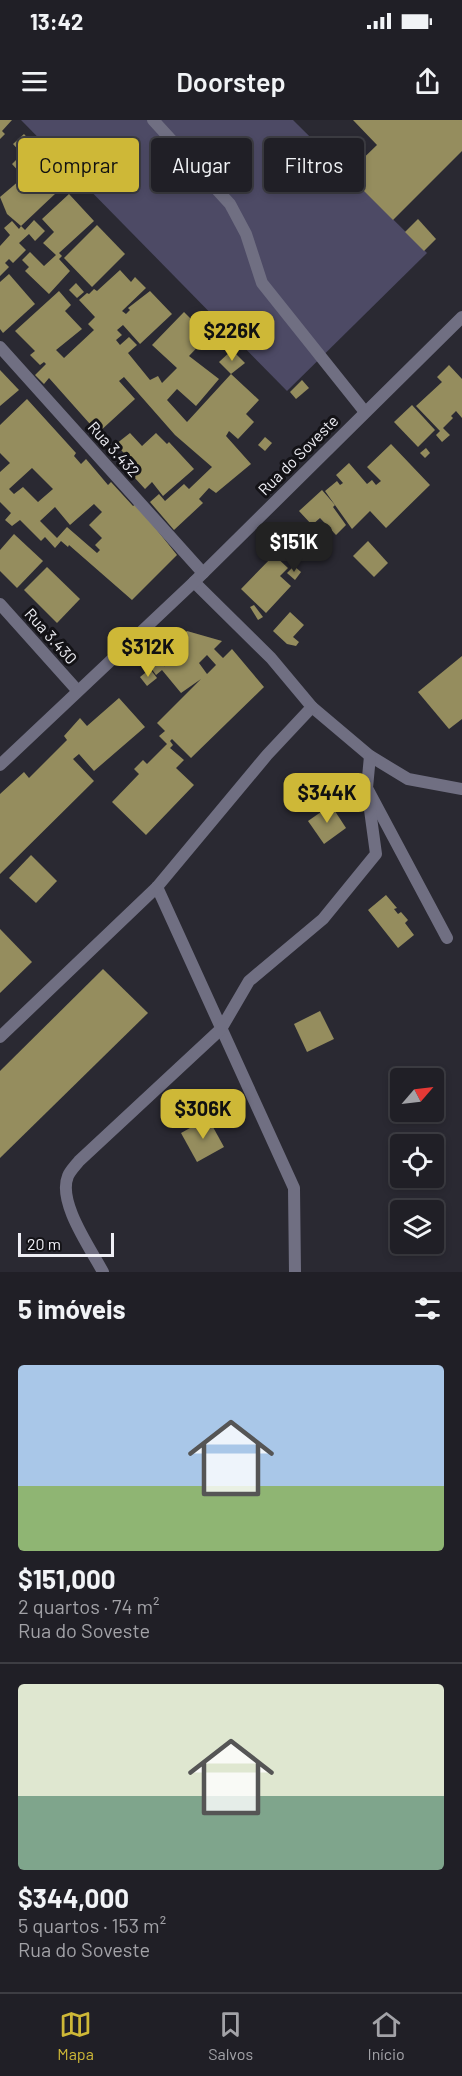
<!DOCTYPE html>
<html lang="pt">
<meta charset="utf-8">
<style>
:root{--surface:#201f26;--page:#28272e;--text:#f1f3f6;--muted:#a2a2a7;--line:#3d3d43;--accent:#ceb837}
body{margin:0;font-family:Barlow,sans-serif;background:var(--page);color:var(--text);height:100vh;display:flex;flex-direction:column;font-size:22px;white-space:nowrap}
*{box-sizing:border-box;margin:0}
p{font-size:20px;color:var(--muted)}
.icon{flex:none;width:33px;height:33px;fill:none;stroke:currentColor;stroke-width:2;stroke-linecap:round;stroke-linejoin:round}
.map{position:relative;height:1152px;overflow:hidden}
.drawer{display:flex;flex-direction:column;background:var(--surface);flex:1}
.drawer>*{flex:none}
.banner{position:absolute;left:18px;top:18px;width:426px;height:54px;display:flex;gap:12px}
.needle{width:39px;rotate:62deg}
.tools{position:absolute;left:390px;top:948px;display:grid;gap:12px}
.tools a{display:grid;place-items:center;width:54px;height:54px;border-radius:6px;background:var(--surface);box-shadow:0 3px 9px #0003,0 0 0 2px var(--line);font-size:30px}
.scale{position:absolute;left:18px;bottom:15px;width:96px;box-sizing:border-box;padding-left:6px;border:3px solid #efeff5;border-top:0;font-size:16px;line-height:21px;white-space:nowrap;color:#efeff5;-webkit-text-stroke:4px #131216;paint-order:stroke}
.price{position:absolute;translate:-50% -51px;padding:0 14px;border-radius:12px;background:var(--accent);color:#111;font-size:20px;line-height:39px;filter:drop-shadow(0 2px 3px #0008)}
.price::after{content:'';position:absolute;left:50%;top:36px;width:18px;height:14px;margin-left:-9px;background:inherit;clip-path:polygon(0 0,100% 0,50% 100%)}
.price.selected{background:#222;color:#fff}
ul{padding:0;list-style:none}
li{display:grid;align-content:center;gap:12px;height:318px;padding:0 18px}
li+li{border-top:2px solid var(--line)}
li span{display:grid;place-items:center;height:186px;border-radius:6px;color:#555}
li>.icon{margin-inline-start:auto}
span .icon{width:108px;height:108px;fill:#fffc;stroke-width:1}
li b{font-size:26px}
h2{display:flex;justify-content:space-between;align-items:center;height:72px;padding:0 18px;font-size:26px}
.pill{padding:0 21px;border-radius:6px;background:var(--surface);box-shadow:0 3px 9px #0003,0 0 0 2px var(--line);font-size:21px;line-height:54px}
.pill.selected{background:var(--accent);color:#111}
.status{display:flex;justify-content:space-between;align-items:center;height:42px;padding:0 30px;background:var(--surface);direction:ltr}
.status svg{height:16px;fill:currentColor}
header{display:flex;justify-content:space-between;align-items:center;height:78px;padding:0 18px;background:var(--surface);font-size:27px;font-weight:600}
.menu{display:flex;justify-content:space-around;align-items:center;height:84px;border-top:2px solid var(--line);background:var(--surface);font-size:16px;color:var(--muted)}
.menu a{display:grid;justify-items:center;gap:3px}
.menu .selected{color:var(--accent)}
.map>svg:first-child{display:block}
.green{fill:#4d4a65}
.building{fill:#958d5e;fill-rule:evenodd}
.lines{fill:none;stroke-linecap:round;stroke-linejoin:round}
.service{stroke:#706f82;stroke-width:12}
.minor{stroke:#706f82;stroke-width:12}
.tertiary{stroke:#706f82;stroke-width:12}
.labels{text-anchor:middle;stroke-width:6;stroke-linejoin:round;paint-order:stroke}
.street-label{font-size:16px;fill:#efeff5;stroke:#131216}
</style>
<div class="status"><b>13:42</b><svg viewBox="0 0 49 12"><path d="M0 12V9h3v3zM5 12V6h3v6zM10 12V3h3v9zM15 12V0h3v12zM26 1h20v11H26zM47 4h2v5h-2z"/></svg></div>
<header><svg class="icon" aria-label="menu" viewBox="0 0 24 24"><path d="M4 6h16M4 12h16M4 18h16"/></svg>Doorstep<svg class="icon" aria-label="share" viewBox="0 0 24 24"><path d="M12 15V3M7 8l5-5 5 5M5 13v7h14v-7"/></svg></header>
<div class="map">
<svg width="462" height="1152" viewBox="0 0 462 1152">
<rect width="100%" height="100%" fill="#2a2932"/>
<path class="green" d="M21,0H293L427,133L287,271Z"/>
<g class="building">
<path d="M0,0H12L2,11L5,14L0,19Z"/>
<path d="M353,0H462V31L393,100L347,54L377,25Z"/>
<path d="M24,14L33,24L24,32L34,43L22,55L12,44L22,34L13,24Z"/>
<path d="M33,49L56,73L21,106L7,94L0,77Z"/>
<path d="M69,74L94,101L59,133L62,136L59,139L70,151L49,174L25,151L29,147L22,140L30,132L44,146L56,135L43,123L54,112L42,99Z"/>
<path d="M418,99L436,119L424,131L405,112Z"/>
<path d="M34,100L45,111L35,121L29,114L19,123L26,130L13,143L9,139L5,143L9,147L0,156V126L10,115L4,108L12,101L19,109L21,106L25,110Z"/>
<path d="M97,105L125,134L92,167L64,138Z"/>
<path d="M120,150L131,162L135,157L146,168L122,191L126,194L130,190L128,188L150,171L172,194L140,224L123,205L117,210L122,215L116,220L120,225L129,217L137,225L128,233L150,260L158,256L162,263L177,248L152,225L184,192L208,216L189,236L219,259L196,286L177,269L167,280L187,302L231,254L259,280L246,294L254,302L238,319L229,311L226,316L251,344L216,373L209,368L199,379L203,383L174,410L150,382L159,374L165,381L184,364L189,369L212,347L175,315L124,257L119,261L135,279L98,313L49,258L44,264L35,255L46,244L44,242L40,245L30,235L35,231L15,211L59,171L71,185L65,191L82,209L56,230L64,238L94,210L88,204L95,197L79,180L87,173L89,174L94,169L97,171Z"/>
<path d="M9,154L35,184L3,213L0,209V162Z"/>
<path d="M76,163L84,172L77,178L69,170Z"/>
<path d="M232,230L245,243L231,254L219,242Z"/>
<path d="M449,245L462,259V298L456,291L451,296L453,298L443,308L450,315L442,322L436,315L440,311L416,286L442,262L437,257Z"/>
<path d="M0,250L19,270L0,286Z"/>
<path d="M302,260L309,268L296,279L290,272Z"/>
<path d="M27,279L76,333L74,336L81,344L86,339L108,365L111,362L133,386L136,384L177,435L132,480L69,425L68,427L61,421L55,428L45,417L41,421L20,400L12,406L5,400L11,393L0,382V352L10,343L0,333V305ZM32,348L53,369L38,382L23,367L14,374L9,369ZM94,384L102,392L89,405L102,418L95,425L100,430L97,433L67,407L57,418L40,401L55,387L70,405Z"/>
<path d="M412,285L435,310L418,327L394,302Z"/>
<path d="M130,313L142,326L156,313L167,324L169,322L194,349L163,376L152,362L145,369L134,357L140,352L116,324Z"/>
<path d="M265,317L272,323L265,331L258,325Z"/>
<path d="M391,324L430,365L386,408L370,391L352,409L325,371L337,361L340,365L343,363L336,355L349,343L367,364L372,360L376,365L381,361L367,347Z"/>
<path d="M426,328L430,333L425,338L420,333Z"/>
<path d="M322,370L335,385L333,387L346,405L336,415L320,398L312,405L299,391Z"/>
<path d="M14,414L43,441L17,468L0,451V430Z"/>
<path d="M292,417L307,432L294,446L279,431Z"/>
<path d="M269,421L277,429L272,434L265,426Z"/>
<path d="M368,421L388,443L374,457L353,436Z"/>
<path d="M274,435L288,448L280,456L291,466L266,493L241,469Z"/>
<path d="M294,446L301,452L295,460L287,453Z"/>
<path d="M47,447L80,479L57,503L24,470Z"/>
<path d="M254,485L263,497L258,500L250,487Z"/>
<path d="M290,492L304,505L293,517L299,522L296,526L287,524L273,511Z"/>
<path d="M187,511L222,521L214,529L223,538L232,529L264,567L191,638L172,619L170,621L173,625L170,628L184,640L176,648L194,665L146,715L112,682L139,654L134,649L143,640L147,644L167,624L159,616L165,611L157,603L201,559L181,573L162,550L156,555L148,544L157,537L165,547L158,536L170,526L178,537L181,534L172,523ZM207,535L216,545L207,554L199,543Z"/>
<path d="M462,536V599L449,609L418,572Z"/>
<path d="M150,549L157,558L147,566L140,557Z"/>
<path d="M119,578L145,607L94,651L79,634L73,639L94,661L0,754V674L24,652L29,658L67,620L64,616L80,598L87,606Z"/>
<path d="M331,685L346,708L324,724L308,701Z"/>
<path d="M31,735L57,761L36,783L9,758Z"/>
<path d="M386,775L397,788L394,789L398,794L401,792L408,800L405,803L414,815L398,828L368,790Z"/>
<path d="M0,809L32,842L0,873Z"/>
<path d="M103,849L148,893L0,1038V951Z"/>
<path d="M320,891L334,919L307,932L294,904Z"/>
<path d="M208,998L224,1027L197,1042L181,1013Z"/>
</g>
<g class="lines">
<g class="service">
<path d="M153,0L230,84L246,114L262,163L365,292"/>
<path d="M312,587L370,636L408,659L462,669"/>
<path d="M370,636L367,668L447,818"/>
<path d="M157,767L294,1068L295,1152"/>
<path d="M0,917L157,767L267,635L312,587L271,538L194,462"/>
<path d="M103,1152C91,1129 57,1082 68,1056C70,1051 75,1046 79,1041L221,909L249,861L323,799L376,734L367,668"/>
</g>
<g class="minor">
<path d="M0,227L203,453"/>
<path d="M0,484L77,570"/>
</g>
<path class="tertiary" d="M0,645L194,462L462,197"/>
</g>
<g class="labels">
<g class="street-label">
<text transform="translate(114 329) rotate(48)" y="6">Rua 3.432</text>
<text transform="translate(298 335) rotate(-45)" y="6">Rua do Soveste</text>
<text transform="translate(51 516) rotate(48)" y="6">Rua 3.430</text>
</g>
</g>
</svg>
<div class="tools">
<a><svg class="needle" viewBox="-14 -14 28 28"><path d="M0-13l5 13h-10z" fill="#e53935"/><path d="M0 13l5-13h-10z" fill="#a2a2a7"/></svg></a>
<a><svg class="icon" aria-label="locate" viewBox="0 0 24 24"><circle cx="12" cy="12" r="6"/><path d="M12 2v4M12 18v4M2 12h4M18 12h4"/></svg></a>
<a><svg class="icon" aria-label="layers" viewBox="0 0 24 24"><path d="M12 4l9 5-9 5-9-5zM3 14l9 5 9-5"/></svg></a>
</div>
<div class="scale">20 m</div>
<b class="price" style="left:232px;top:242px">$226K</b>
<b class="price selected" style="left:294px;top:453px">$151K</b>
<b class="price" style="left:148px;top:558px">$312K</b>
<b class="price" style="left:327px;top:704px">$344K</b>
<b class="price" style="left:203px;top:1020px">$306K</b>
<div class="banner">
<a class="pill selected">Comprar</a>
<a class="pill">Alugar</a>
<a class="pill">Filtros</a>
</div>
</div>
<section class="drawer">
<h2>5 imóveis<svg class="icon" aria-label="filters" viewBox="0 0 24 24"><path d="M4 7h16M4 17h16"/><circle cx="9" cy="7" r="2"/><circle cx="15" cy="17" r="2"/></svg></h2>
<ul>
<li><span style="background:linear-gradient(#a9c7e8 65%,#8fb573 0)"><svg class="icon" aria-label="home" viewBox="0 0 24 24"><path d="M3 11l9-7 9 7M6 9v11h12V9"/></svg></span><div><b>$151,000</b><p>2 quartos · 74 m²</p><p>Rua do Soveste</p></div></li>
<li><span style="background:linear-gradient(#dfe7d0 60%,#7fa58c 0)"><svg class="icon" aria-label="home" viewBox="0 0 24 24"><path d="M3 11l9-7 9 7M6 9v11h12V9"/></svg></span><div><b>$344,000</b><p>5 quartos · 153 m²</p><p>Rua do Soveste</p></div></li>
</ul>
</section>
<nav class="menu">
<a class="selected"><svg class="icon" aria-label="map" viewBox="0 0 24 24"><path d="M3 6l6-2 6 2 6-2v14l-6 2-6-2-6 2zM9 4v14M15 6v14"/></svg>Mapa</a>
<a><svg class="icon" aria-label="saved" viewBox="0 0 24 24"><path d="M7 4h10v16l-5-4-5 4z"/></svg>Salvos</a>
<a><svg class="icon" aria-label="home" viewBox="0 0 24 24"><path d="M3 11l9-7 9 7M6 9v11h12V9"/></svg>Início</a>
</nav>
